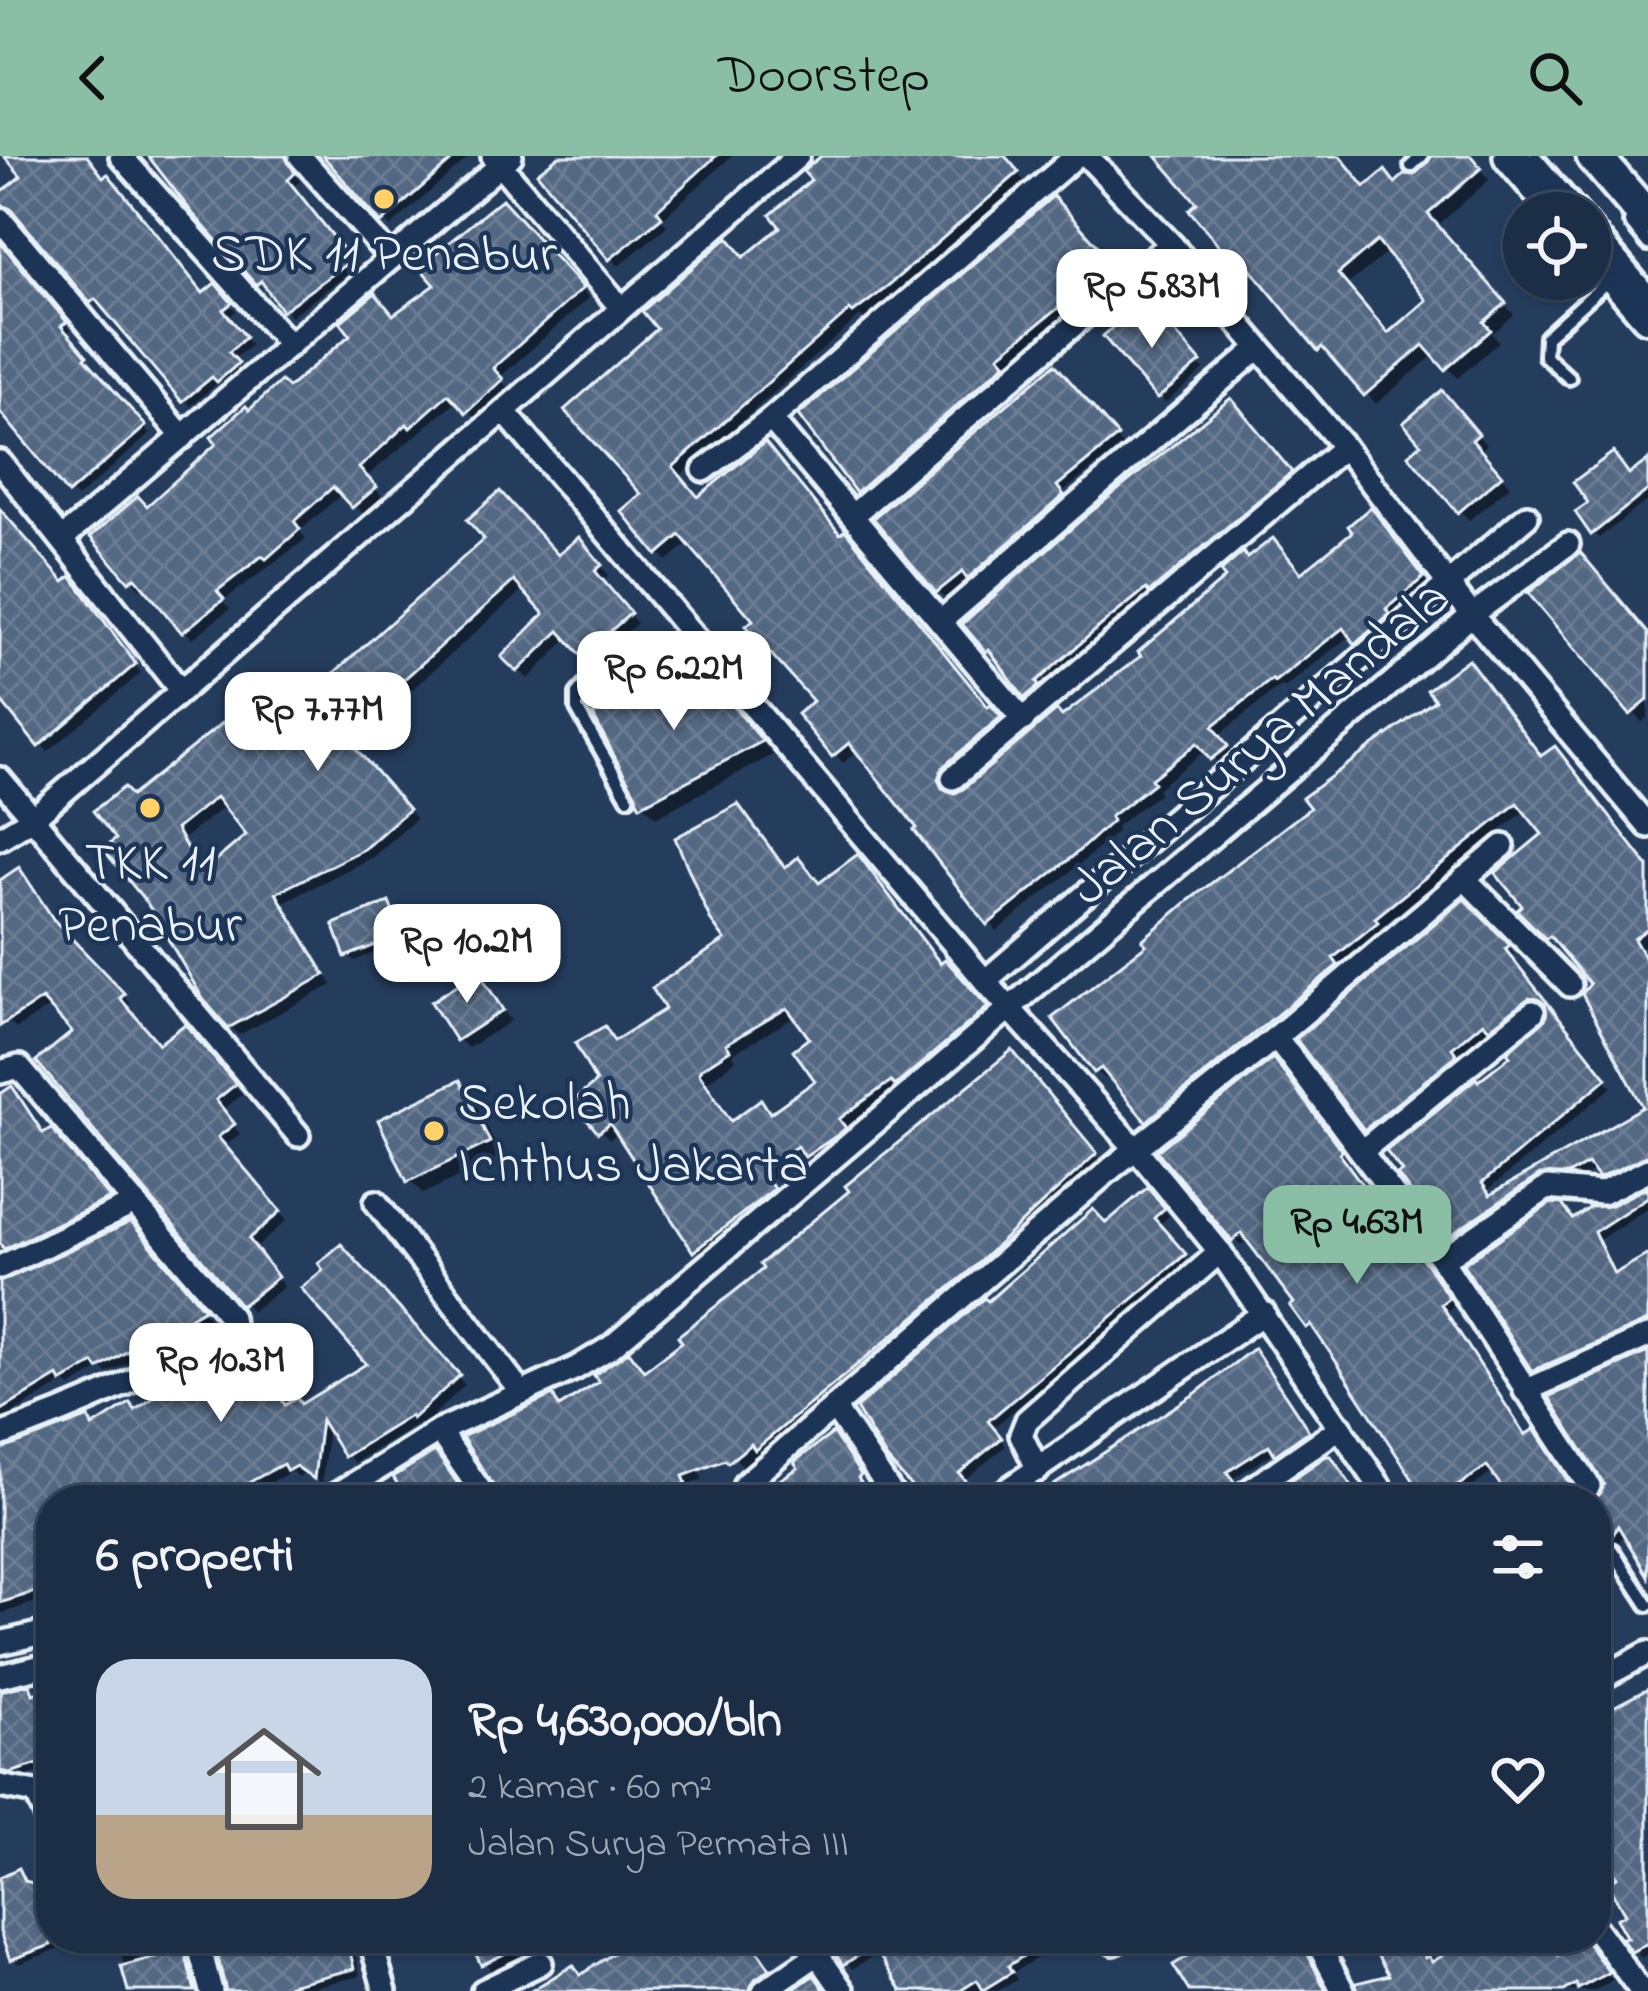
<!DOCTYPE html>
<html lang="id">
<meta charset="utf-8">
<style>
:root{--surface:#1c2e46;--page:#25364d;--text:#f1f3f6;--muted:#a0a8b3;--line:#3a4a5f;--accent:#8abfa5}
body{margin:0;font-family:"Indie Flower",sans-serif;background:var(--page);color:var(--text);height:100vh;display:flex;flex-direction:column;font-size:45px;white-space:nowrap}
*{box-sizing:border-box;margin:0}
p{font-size:39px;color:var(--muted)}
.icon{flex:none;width:66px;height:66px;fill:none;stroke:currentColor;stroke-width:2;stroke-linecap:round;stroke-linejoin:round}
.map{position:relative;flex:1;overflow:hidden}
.sheet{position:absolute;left:36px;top:1329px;width:1575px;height:468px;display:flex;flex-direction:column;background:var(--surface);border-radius:48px;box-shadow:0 3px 9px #0004,0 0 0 3px var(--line)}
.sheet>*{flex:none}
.tools{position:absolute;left:1503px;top:36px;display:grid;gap:24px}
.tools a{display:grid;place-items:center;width:108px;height:108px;border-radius:50%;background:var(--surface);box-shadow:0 3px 9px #0004,0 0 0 3px var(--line);font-size:60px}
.price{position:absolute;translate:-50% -102px;padding:0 27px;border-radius:24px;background:#fff;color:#222;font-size:39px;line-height:78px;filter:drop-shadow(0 3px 6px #0008)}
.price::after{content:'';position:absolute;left:50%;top:72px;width:36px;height:27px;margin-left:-18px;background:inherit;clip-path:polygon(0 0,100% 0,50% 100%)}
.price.selected{background:var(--accent);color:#111}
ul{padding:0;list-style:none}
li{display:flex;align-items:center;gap:36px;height:300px;padding:0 60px}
li span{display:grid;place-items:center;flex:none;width:336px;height:240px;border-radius:36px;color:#555}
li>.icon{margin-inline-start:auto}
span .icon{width:144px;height:144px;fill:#fffc;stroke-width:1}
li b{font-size:51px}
h2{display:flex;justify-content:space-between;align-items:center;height:144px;padding:0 60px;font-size:51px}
header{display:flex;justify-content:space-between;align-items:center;height:156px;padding:0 60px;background:var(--accent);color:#111;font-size:54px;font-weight:600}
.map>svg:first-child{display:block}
.shadow{fill:#0007;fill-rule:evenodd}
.building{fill:url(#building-cross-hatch);stroke:#e8f1f8;stroke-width:3;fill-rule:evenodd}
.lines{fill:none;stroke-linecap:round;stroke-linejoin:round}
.service-casing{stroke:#e8f1f8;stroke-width:20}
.minor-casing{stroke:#e8f1f8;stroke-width:30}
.primary-casing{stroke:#e8f1f8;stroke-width:42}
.service{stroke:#1d3557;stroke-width:10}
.minor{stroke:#1d3557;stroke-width:21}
.primary{stroke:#1d3557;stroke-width:33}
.poi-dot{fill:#ffd166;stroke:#1d3557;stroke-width:4.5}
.labels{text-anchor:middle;stroke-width:9;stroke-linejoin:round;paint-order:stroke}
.poi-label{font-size:54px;fill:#e8f1f8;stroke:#1d3557}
.street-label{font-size:54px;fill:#e8f1f8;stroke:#1d3557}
</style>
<header><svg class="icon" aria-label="back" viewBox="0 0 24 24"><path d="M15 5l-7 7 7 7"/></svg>Doorstep<svg class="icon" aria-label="search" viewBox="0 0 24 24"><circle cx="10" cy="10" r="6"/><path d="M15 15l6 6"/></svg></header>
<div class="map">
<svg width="1648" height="1835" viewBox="0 0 1648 1835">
<defs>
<pattern id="building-cross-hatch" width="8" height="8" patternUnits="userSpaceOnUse" patternTransform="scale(3)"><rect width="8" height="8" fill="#536782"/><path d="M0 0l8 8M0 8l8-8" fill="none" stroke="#6c7d94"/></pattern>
</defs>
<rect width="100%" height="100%" fill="#253d5d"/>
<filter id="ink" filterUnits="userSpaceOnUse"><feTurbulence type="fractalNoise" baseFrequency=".00833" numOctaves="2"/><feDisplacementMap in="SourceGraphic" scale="24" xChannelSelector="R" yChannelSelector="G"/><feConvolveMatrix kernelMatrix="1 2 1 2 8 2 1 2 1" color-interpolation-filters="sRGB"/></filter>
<g filter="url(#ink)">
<g class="shadow">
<path d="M8,0H85L204,140L215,131L236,155L227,162L251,189L233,204L243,215L225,230L220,225L191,250L103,147L98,151L92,145L20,58L7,53L0,56V40L26,20Z"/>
<path d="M145,0H295L290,10L300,25L292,32L356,112L291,160L161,11L158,13Z"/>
<path d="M327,0H470L390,71Z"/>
<path d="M563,0H732L662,63L667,70L619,110L611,102Z"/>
<path d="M825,0H1002L1025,26L891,143L863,163L860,160L679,321L699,344L990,553L1007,571L950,620L945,634L955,640L1062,564L1145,501L1248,406L1302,421L1379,363L1430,431L1392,462L1396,468L1365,494L1352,478L1284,532L1282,529L1219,579L1234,599L1220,610L1206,594L1157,633L1160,637L1115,671L1118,675L1080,708L997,775L859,594L843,607L802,558L817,546L757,465L690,386L667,405L659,397L645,338L745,104L785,71L815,24Z"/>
<path d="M1158,0H1338L1366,34L1396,30L1418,21L1433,0H1469L1489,24L1437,70L1514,159L1492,178L1499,186L1458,222L1435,198L1376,248L1334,200L1331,203L1320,193L1251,109L1245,114L1234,103L1193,54L1201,47ZM1389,95L1430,144L1389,180L1346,130Z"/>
<path d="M1053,44L1119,117L1004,208L1011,216L865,342L858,335Z"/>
<path d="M502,47L589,142L499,222L509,233L476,263L458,244L365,322L383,341L363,358L343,337L300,375L306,383L223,445L230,453L192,483L145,428L140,433L94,381L148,353L249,258L288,236L439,129Z"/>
<path d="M0,89L71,174L65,178L91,208L89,210L150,278L77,342L0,253Z"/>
<path d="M1168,172L1204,214L1165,247L1107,181L1163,176Z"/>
<path d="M1055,212L1122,289L1061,338L1069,348L976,428L970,422L945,442L938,435Z"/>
<path d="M1452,248L1486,289L1480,295L1510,330L1469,364L1460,355Z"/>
<path d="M1237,253L1296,324L1111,472L1041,535L1033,546L988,494Z"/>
<path d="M1648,308V344L1599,382L1593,377L1630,321Z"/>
<path d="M0,355L64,430L78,432L141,517L48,596L8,550L0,546Z"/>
<path d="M488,383L558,403L588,394L609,419L601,426L637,467L593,507L569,482L528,523L506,501L548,459L525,432L350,589L416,663L373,701L282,747L332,829L239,879L230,870L120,683L132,643L237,572L308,544ZM226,649L250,679L203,719L183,683Z"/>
<path d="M1648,479V561L1642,566L1633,556Z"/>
<path d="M711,526L773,599L656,661L642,648Z"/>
<path d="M1542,603L1648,712V786L1595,828L1559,787L1557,789L1522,754L1546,679L1526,654L1381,771L1384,775L1339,812L1344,819L1156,972L1110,918L1105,923L1097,915Z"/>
<path d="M786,714L820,730L954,815L994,861L846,973L852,982L816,1008L806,998L768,1025L781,1043L705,1103L619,976L609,984L577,947L600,926L605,874L616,887L670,854ZM797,860L813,883L820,926L772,959L732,967L706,927L736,904L732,898Z"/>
<path d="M0,727L62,776L131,848L126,852L159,891L193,880L242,938L222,954L240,978L224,991L287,1064L255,1093L284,1131L251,1156L76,876L52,849L16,873L0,855Z"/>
<path d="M1464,747L1514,798L1510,801L1612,931L1487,1035L1491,1041L1642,955L1632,935L1636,932L1648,809V1007L1609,1027L1596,1014L1455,1088L1401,1019L1479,929L1550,864L1549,851L1538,847L1498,878L1491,871L1456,901L1462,907L1373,979L1366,972Z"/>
<path d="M388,750L405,785L354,805L348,799Z"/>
<path d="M478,819L511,865L468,892L458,883Z"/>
<path d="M1020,907L1103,1007L766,1300L761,1295L743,1310L734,1301L676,1280L703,1323L690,1328L692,1336L669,1344H502L552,1243L562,1253L645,1218Z"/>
<path d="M1280,913L1347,1003L1343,1005L1370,1041L1436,1123L1454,1150L1445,1156L1526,1282L1540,1283L1580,1344H1515L1495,1315L1453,1344H1430L1319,1175L1316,1177L1309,1170L1294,1150L1299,1148L1249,1083L1241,1089L1234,1083Z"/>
<path d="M460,928L473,941L501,1000L423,1038L410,1024Z"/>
<path d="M0,941L45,980L59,984L116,1051L15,1099L6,1090L0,1094Z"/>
<path d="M1648,1034V1052L1599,1084L1617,1120L1648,1101V1173L1542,1221L1535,1213L1574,1066Z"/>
<path d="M1154,1042L1169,1060L1158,1070L1189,1106L992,1273L1006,1290L963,1325L976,1341L927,1344L988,1149Z"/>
<path d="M137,1076L208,1161L139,1202L107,1217L102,1212L70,1231L65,1226L3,1263L0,1130Z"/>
<path d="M340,1092L465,1229L423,1269L420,1267L354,1307L328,1270L322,1328L306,1317L298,1321L292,1315L239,1344H51V1441L0,1458V1298L88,1264L96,1272L136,1257L244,1187L287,1251H302L370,1208L327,1114Z"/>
<path d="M1648,1200V1411L1625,1376L1596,1425V1346L1606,1337Z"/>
<path d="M1261,1202L1313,1283L1284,1303L1276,1295L1232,1323L1239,1335L1230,1344H1038Z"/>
<path d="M404,1333L468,1344H389Z"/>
<path d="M1596,1472L1608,1493L1596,1499Z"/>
<path d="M29,1532L37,1540L51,1535V1612L18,1623H4L0,1618V1539Z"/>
<path d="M1648,1535V1798L1641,1802L1616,1769L1629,1759L1621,1722L1596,1679V1571Z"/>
<path d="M19,1716L27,1729L51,1735V1782H67L70,1789L18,1808L0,1774V1725Z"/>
<path d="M116,1782H182L189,1789L199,1835H132Z"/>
<path d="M214,1782H351L360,1820L296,1835H230Z"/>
<path d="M471,1782H555L557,1785L492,1816Z"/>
<path d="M637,1782H747L775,1821L757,1835H537L581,1821L638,1785Z"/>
<path d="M827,1782H1068L1013,1817L1017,1824L998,1835H907L880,1796L852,1813Z"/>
<path d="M1370,1782H1418L1434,1808L1476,1782H1548L1560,1802L1592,1795L1613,1824L1594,1835H1360L1393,1821Z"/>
</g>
<g class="building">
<path d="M4,0H87L103,21L108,18L203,137L215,127L232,147L223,154L246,181L229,196L239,207L217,226L212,221L182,246L95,143L90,147L11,53L0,48V37L21,20Z"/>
<path d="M148,0H285L295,17L288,24L352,104L282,155L261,125L256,129L193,58Z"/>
<path d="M323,0H457L381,67Z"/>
<path d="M559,0H716L657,54L662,61L609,104L537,17Z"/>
<path d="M821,0H1005L1019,16L882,135L853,157L850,154L673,311L698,341L765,286L840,378L845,374L988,551L991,549L1001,561L943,611L938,623L942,632L955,637L963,633L1057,554L1062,560L1141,500L1138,496L1225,422L1220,416L1243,396L1247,402L1273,382L1301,417L1352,376L1348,370L1371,351L1424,421L1386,453L1390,458L1355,488L1343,472L1274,526L1272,523L1213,570L1228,590L1210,604L1197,587L1151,623L1154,627L1110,661L1112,665L1072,701L987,769L914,674L917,672L849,587L832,601L797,558L813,545L746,470L753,464L680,379L657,399L621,355L641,338L564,254L657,173L642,155L728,81L744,101L780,71L770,59L811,24L803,15Z"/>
<path d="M1156,0H1340L1365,31L1385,14L1395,27L1405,18L1414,19L1432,0H1471L1481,12L1428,58L1506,147L1484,166L1491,174L1445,214L1423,189L1364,240L1322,191L1318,195L1239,99L1232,105L1189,54L1197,47ZM1377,85L1426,144L1388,177L1338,118Z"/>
<path d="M1053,40L1114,108L999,199L1006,207L856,337L798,259Z"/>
<path d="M502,43L583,132L493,212L503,223L466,257L448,238L410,272L407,268L359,312L377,331L352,352L333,331L294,365L300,373L266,403L262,400L217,435L224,443L182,477L135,421L129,426L90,381L138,340L147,350L216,288L211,281L246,250L249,254L281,225L288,232L316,208L350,179L340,166L375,137L393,159L435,129L419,111Z"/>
<path d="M0,86L67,166L61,170L87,200L85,202L146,270L68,338L0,256Z"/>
<path d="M1140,146L1162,173L1168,168L1201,206L1157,243L1103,180Z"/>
<path d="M1055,208L1118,280L1057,330L1064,339L967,423L962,416L936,437L873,362Z"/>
<path d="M1442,234L1479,278L1472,284L1502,319L1458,357L1408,299L1421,288L1403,267Z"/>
<path d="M1231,242L1292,316L1149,437L1146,433L1105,466L1036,526L1039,530L1024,542L989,494L986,496L962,468L1082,363Z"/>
<path d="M1613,296L1629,318L1648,304V334L1591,379L1575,356L1588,347L1573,326Z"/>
<path d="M500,335L558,399L579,381L602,409L595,415L631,457L582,500L559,475L517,516L501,501L544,458L514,425L343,578L409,653L364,693L276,737L325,819L228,872L203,843L147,747L103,693L116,683L93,655L124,631L131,640L230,561L236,569L290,521L308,540L484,383L467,364ZM216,641L246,679L201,717L176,673Z"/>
<path d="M0,353L64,426L71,420L136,508L38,591L0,544Z"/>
<path d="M1580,396L1648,477V544L1630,559L1528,437Z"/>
<path d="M1468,503L1541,600L1555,590L1648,710V772L1634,783L1648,808V999L1599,1022L1588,1008L1568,1019H1540L1445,1083L1397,1018L1402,1015L1386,995L1476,922L1478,925L1510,900L1507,896L1546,862L1545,848L1529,842L1489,873L1483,866L1452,892L1457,899L1364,974L1296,883L1464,743L1510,789L1505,793L1607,922L1482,1027L1490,1039L1643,951L1582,838L1590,828L1550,780L1546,783L1517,754L1522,750L1495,717L1542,678L1517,647L1375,762L1378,766L1333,802L1338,809L1146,966L1101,912L1094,917L1052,862L1146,789L1142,784L1188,745L1310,652L1302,642L1435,544L1427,534Z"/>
<path d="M698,509L763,585L640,650L593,559Z"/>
<path d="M738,648L785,712L798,701L819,727L858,698L940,807L945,803L988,851L895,930L891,925L839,963L846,972L839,978L805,1001L797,990L762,1015L774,1033L693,1096L610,968L598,977L572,946L596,926L575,887L605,870L614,885L665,853L652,832L725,784L711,765L675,682ZM787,852L809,882L793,894L815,925L770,957L761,943L731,965L699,917L701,913L730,894L726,888Z"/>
<path d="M19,711L54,764L125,838L120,842L159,888L185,868L236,928L216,944L235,968L218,981L281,1055L249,1083L278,1121L241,1150L36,905L72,876L42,843L0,870V724Z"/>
<path d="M389,746L402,779L345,801L333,768Z"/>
<path d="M478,815L503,854L456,885L431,846Z"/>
<path d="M1012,894L1097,997L965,1119L755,1294L751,1288L728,1307L725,1304L683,1320L686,1327L651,1340L654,1344H502L462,1281L553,1239L559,1251L599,1226L594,1219L629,1195L644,1215L682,1186L678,1180L763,1113L760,1108L849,1035L845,1030Z"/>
<path d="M1273,902L1342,995L1339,997L1369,1038L1372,1036L1430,1113L1449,1142L1441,1148L1525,1279L1534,1273L1571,1330L1550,1344H1511L1487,1310L1437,1344H1426L1335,1204L1311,1169L1306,1172L1290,1150L1294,1147L1241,1077L1232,1085L1157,995Z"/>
<path d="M460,924L490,986L407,1026L378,964Z"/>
<path d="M12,930L43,977L51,972L110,1042L4,1093L0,1087V938Z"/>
<path d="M1148,1031L1165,1052L1154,1062L1186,1098L988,1265L1002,1282L959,1317L972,1333L959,1344H923L886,1302L856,1252L984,1142L988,1145L1093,1053L1106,1067Z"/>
<path d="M1648,1031V1041L1594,1076L1614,1118L1648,1098V1165L1532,1215L1463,1108L1551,1047L1562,1048L1573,1063L1591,1051L1609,1050Z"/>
<path d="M131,1066L204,1153L130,1197L128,1195L98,1213L94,1207L61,1226L58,1220L0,1255V1126Z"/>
<path d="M341,1088L460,1219L412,1263L410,1260L344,1301L321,1264L314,1323L296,1310L287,1315L283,1308L217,1344H51V1348L43,1351L51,1378V1431L0,1447V1294L89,1261L92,1271L130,1247L135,1254L244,1183L285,1249L297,1242L301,1248L366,1208L301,1132L323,1114L318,1107Z"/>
<path d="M1254,1192L1309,1275L1275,1299L1269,1289L1227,1316L1235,1327L1221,1344H1031L1196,1237Z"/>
<path d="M1648,1196V1420L1618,1370L1596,1408V1343L1604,1328L1549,1241Z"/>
<path d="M833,1277L861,1319L858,1322L872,1344H757L758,1338L798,1312L794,1306Z"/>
<path d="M435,1295L469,1344H408L393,1321Z"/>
<path d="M1326,1300H1331L1361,1344H1262Z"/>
<path d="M30,1528L33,1538L51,1532V1604L10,1617L0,1615V1535Z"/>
<path d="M1648,1533V1787L1631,1796L1621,1782H1627L1616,1763L1625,1758L1607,1727L1617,1721L1596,1685V1560Z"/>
<path d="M19,1712L25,1725L51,1732V1789L10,1804L0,1776V1721Z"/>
<path d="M213,1782H347L354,1813L289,1829L291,1835H226Z"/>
<path d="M468,1782H538L481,1809Z"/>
<path d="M637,1782H749L770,1813L755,1823L749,1835H531L573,1809L580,1819Z"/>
<path d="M824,1782H1051L1008,1810L1012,1816L983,1834L977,1824L960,1835H902L873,1790L843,1809Z"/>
<path d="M1218,1782H1300L1326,1835H1189L1173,1809Z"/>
<path d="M1367,1782H1413L1425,1802L1428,1800L1432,1806L1472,1782H1548L1558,1799L1585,1784L1609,1816L1578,1833L1576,1828L1564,1835H1358L1356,1827L1389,1819Z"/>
<path d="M184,1793L195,1835H128L121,1810Z"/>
<path d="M814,1819L825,1835H791Z"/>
</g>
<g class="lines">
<defs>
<g id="service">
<path d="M1535,0L1584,57"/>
<path d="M1411,10L1422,0"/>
<path d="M1590,64L1648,133"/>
<path d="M1630,66L1648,88"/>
<path d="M1569,222L1545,200L1546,181L1611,122"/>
<path d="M628,642L577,553V538L586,528L690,478"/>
<path d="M1612,1394L1648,1449"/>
</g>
<g id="minor">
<path d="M121,0L290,189"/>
<path d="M300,0L391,102"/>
<path d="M493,0L621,152"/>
<path d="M1087,0L1172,89L1344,291L1472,459L1648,670"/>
<path d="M0,63L183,281"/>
<path d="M504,255L985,825L1136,993L1220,1096L1389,1344"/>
<path d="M771,263L1023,564"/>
<path d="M0,306L181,535"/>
<path d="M704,314L771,263L1076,0"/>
<path d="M853,359L1147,106L1172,89"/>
<path d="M63,382L511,0"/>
<path d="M941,465L1259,192"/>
<path d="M953,622L1344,291"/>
<path d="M0,623L298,979"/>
<path d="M0,682L33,662L181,535L798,0"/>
<path d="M1464,722L1570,829"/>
<path d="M985,825L1527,360"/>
<path d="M1276,881L1442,1104L1589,1330"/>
<path d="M0,916L19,911L231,1161L232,1168L226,1176C153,1218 79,1251 0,1279"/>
<path d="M1362,995L1533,856"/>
<path d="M376,1046L521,1236"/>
<path d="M1442,1104L1547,1032L1602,1037L1648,1014"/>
<path d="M0,1111L135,1047"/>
<path d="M1525,1235L1648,1180"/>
<path d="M834,1251L896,1344"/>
<path d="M439,1275L487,1344"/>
<path d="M1038,1314L1021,1279L1027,1264L1220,1096"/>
<path d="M328,1344L439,1275L576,1212L611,1191L1472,459L1568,388"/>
<path d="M742,1344L745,1328L1113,1011L1276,881L1503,690"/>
<path d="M992,1344L1264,1157"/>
<path d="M1236,1344L1341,1271"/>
<path d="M0,1487L51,1475"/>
<path d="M0,1520L51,1508"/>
<path d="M1596,1525L1648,1497"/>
<path d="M0,1630L36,1637L51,1670"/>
<path d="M1596,1773L1641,1835"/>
<path d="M197,1782L211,1835"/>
<path d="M370,1782L385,1835"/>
<path d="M806,1782L843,1835"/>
<path d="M1315,1782L1343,1835"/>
<path d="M1114,1787L1123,1782"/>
<path d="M483,1835L541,1807"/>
<path d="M764,1835L818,1798"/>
</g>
<g id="primary">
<path d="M1511,0L1560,57"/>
<path d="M1594,0L1648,63"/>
<path d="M1590,92L1648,159"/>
</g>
</defs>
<use href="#service" class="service-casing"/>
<use href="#minor" class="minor-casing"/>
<use href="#primary" class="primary-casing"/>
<use href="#service" class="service"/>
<use href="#minor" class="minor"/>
<use href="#primary" class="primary"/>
</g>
</g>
<g class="poi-dot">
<circle cx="384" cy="43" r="12"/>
<circle cx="150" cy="652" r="12"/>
<circle cx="434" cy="975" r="12"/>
</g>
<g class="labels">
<g class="poi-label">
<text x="384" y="114">SDK 11 Penabur</text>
<text x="150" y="723">TKK 11<tspan x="150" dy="62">Penabur</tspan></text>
<text x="458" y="963" text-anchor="start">Sekolah<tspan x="458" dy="62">Ichthus Jakarta</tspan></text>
</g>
<g class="street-label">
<text transform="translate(1258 584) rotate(-40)" y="19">Jalan Surya Mandala</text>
</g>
</g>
</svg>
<div class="tools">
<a><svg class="icon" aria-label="locate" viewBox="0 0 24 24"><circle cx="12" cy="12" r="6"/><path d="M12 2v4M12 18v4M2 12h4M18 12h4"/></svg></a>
</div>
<b class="price" style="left:1152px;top:195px">Rp 5.83M</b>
<b class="price" style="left:674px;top:577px">Rp 6.22M</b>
<b class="price" style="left:318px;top:618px">Rp 7.77M</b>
<b class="price" style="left:467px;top:850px">Rp 10.2M</b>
<b class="price selected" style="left:1357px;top:1131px">Rp 4.63M</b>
<b class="price" style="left:221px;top:1269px">Rp 10.3M</b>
<section class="sheet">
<h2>6 properti<svg class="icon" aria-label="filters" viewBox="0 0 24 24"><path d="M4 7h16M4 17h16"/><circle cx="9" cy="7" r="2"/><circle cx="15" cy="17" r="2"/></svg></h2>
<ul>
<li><span style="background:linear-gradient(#c9d6e8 65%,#b9a48a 0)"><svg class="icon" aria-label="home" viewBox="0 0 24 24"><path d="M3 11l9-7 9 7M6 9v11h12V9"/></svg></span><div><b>Rp 4,630,000/bln</b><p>2 kamar · 60 m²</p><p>Jalan Surya Permata III</p></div><svg class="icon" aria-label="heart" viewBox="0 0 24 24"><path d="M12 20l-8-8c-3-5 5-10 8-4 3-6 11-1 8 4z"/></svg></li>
</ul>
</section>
</div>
